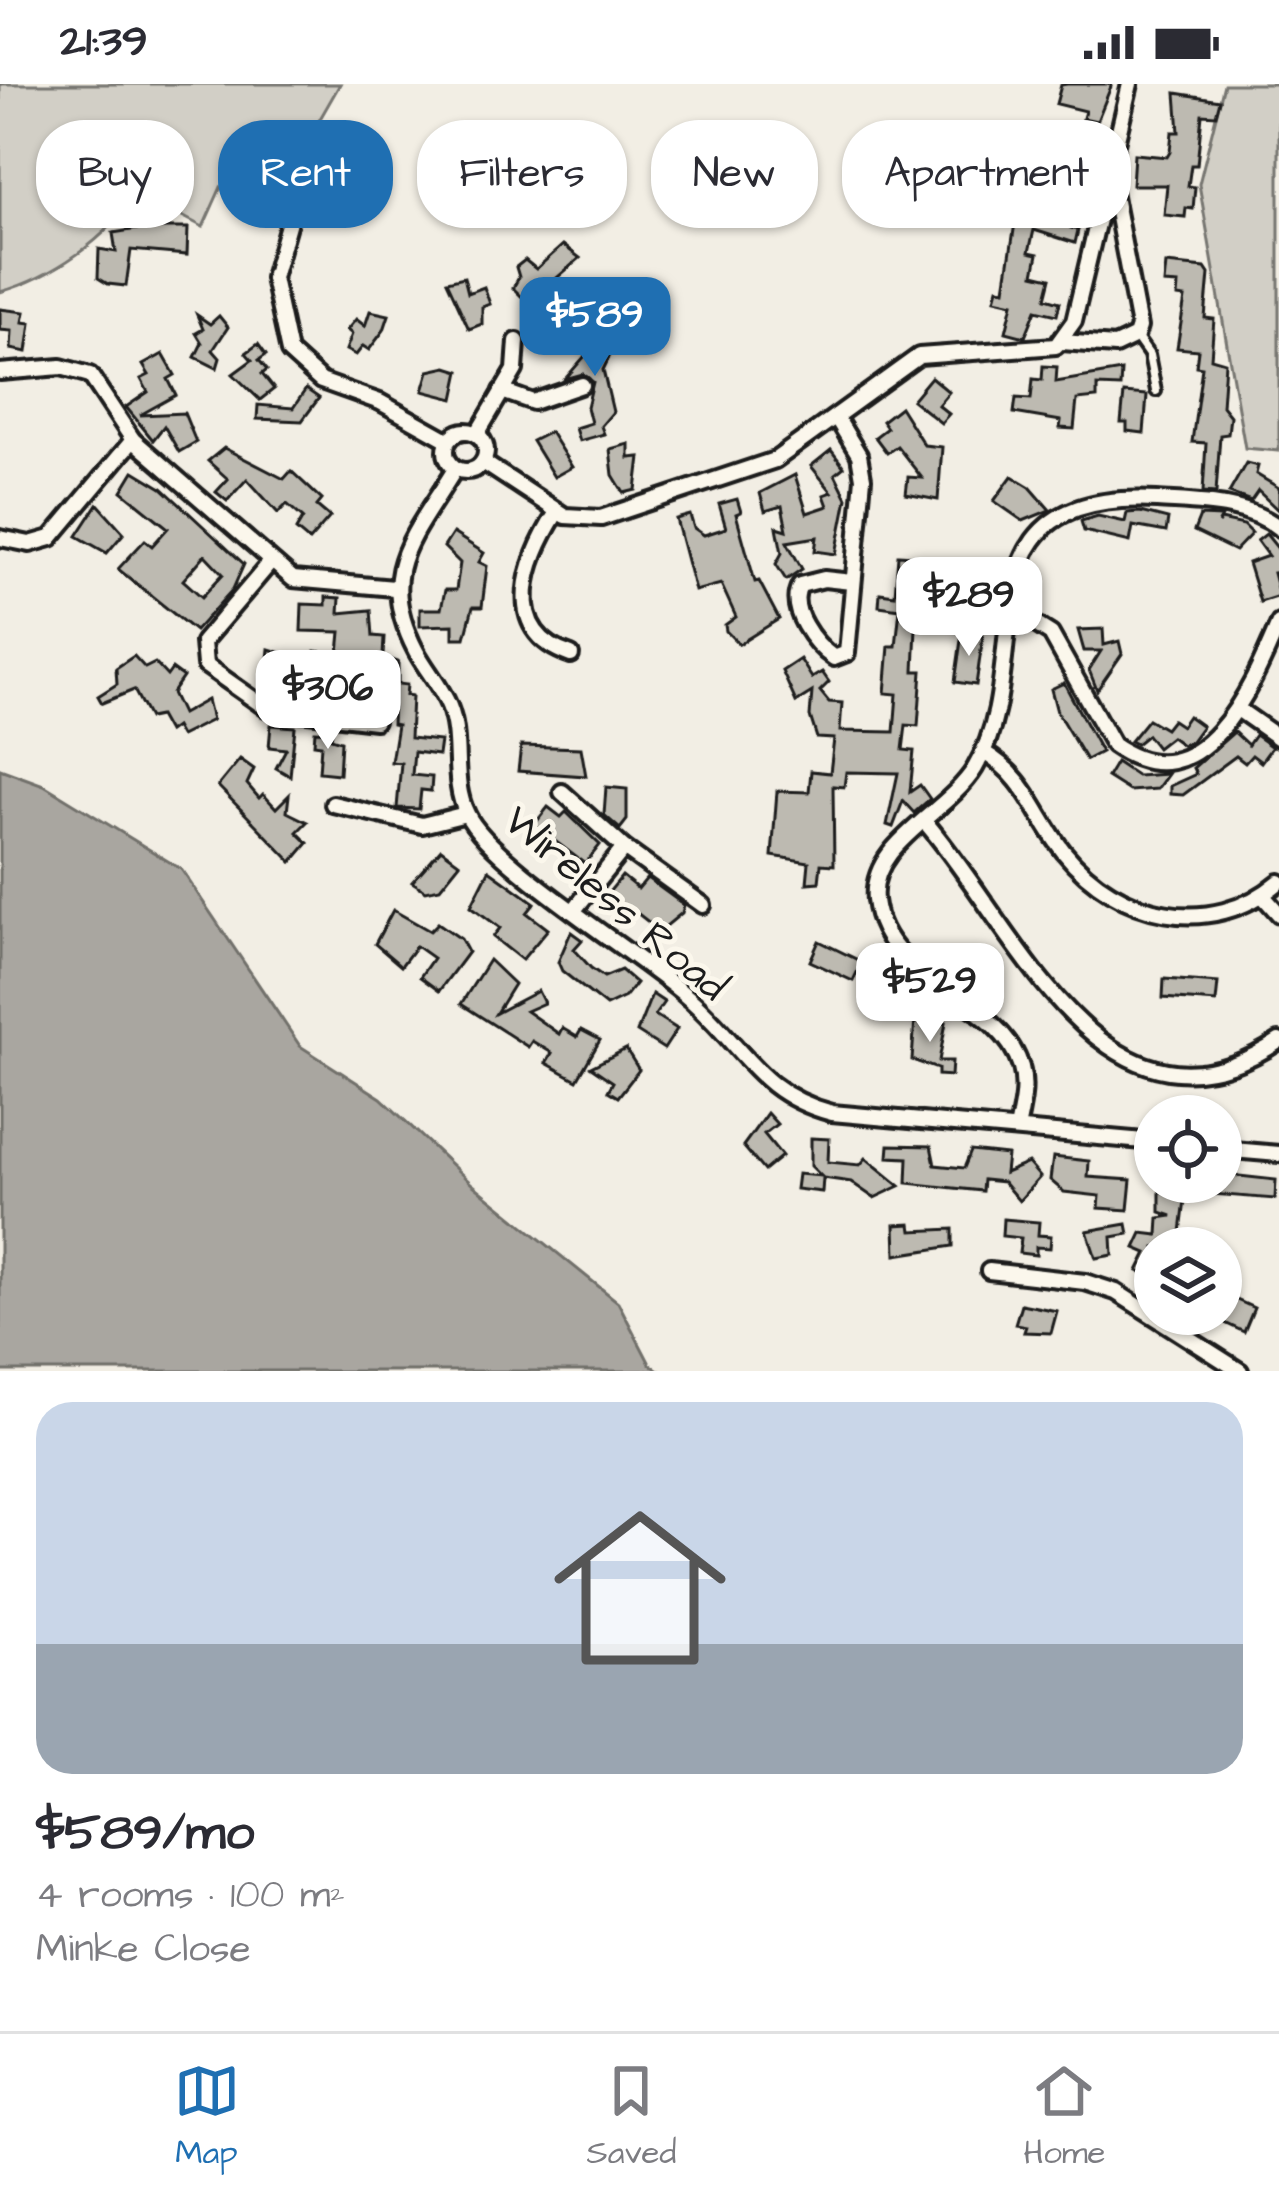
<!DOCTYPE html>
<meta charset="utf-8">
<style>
:root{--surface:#fff;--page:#f7f7f7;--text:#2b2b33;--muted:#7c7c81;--line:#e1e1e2;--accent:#1f6fb2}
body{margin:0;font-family:"Architects Daughter",sans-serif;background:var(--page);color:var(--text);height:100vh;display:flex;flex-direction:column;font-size:45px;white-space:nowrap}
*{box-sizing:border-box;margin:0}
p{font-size:39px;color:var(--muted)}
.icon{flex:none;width:66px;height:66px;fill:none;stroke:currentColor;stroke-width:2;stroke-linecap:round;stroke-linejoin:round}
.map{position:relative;height:1287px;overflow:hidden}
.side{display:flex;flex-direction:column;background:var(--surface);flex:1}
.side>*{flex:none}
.banner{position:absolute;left:36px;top:36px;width:1209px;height:108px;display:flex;gap:24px}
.buttons{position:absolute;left:1134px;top:1011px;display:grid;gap:24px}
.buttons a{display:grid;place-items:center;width:108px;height:108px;border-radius:50%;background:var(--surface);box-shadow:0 3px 9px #0004;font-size:60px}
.price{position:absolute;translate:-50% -102px;padding:0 27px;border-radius:24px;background:#fff;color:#222;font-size:39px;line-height:78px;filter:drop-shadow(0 3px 6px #0008)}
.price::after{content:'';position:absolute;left:50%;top:72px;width:36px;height:27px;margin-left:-18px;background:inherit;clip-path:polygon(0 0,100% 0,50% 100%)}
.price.active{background:var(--accent);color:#fff}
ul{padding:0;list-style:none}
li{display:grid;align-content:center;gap:24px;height:636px;padding:0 36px}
li span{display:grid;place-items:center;height:372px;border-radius:36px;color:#555}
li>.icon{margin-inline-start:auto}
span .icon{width:216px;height:216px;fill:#fffc;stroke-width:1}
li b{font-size:51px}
.chip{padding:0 42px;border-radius:48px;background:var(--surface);box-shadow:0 3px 9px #0004;font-size:42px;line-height:108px}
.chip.active{background:var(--accent);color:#fff}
.status{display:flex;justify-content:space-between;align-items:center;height:84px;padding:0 60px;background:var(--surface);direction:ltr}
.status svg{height:33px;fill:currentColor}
.dock{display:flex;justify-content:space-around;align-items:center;height:168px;border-top:3px solid var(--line);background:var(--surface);font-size:33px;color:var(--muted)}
.dock a{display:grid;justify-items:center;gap:6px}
.dock .active{color:var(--accent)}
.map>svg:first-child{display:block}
.green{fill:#d2cfc6;stroke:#777671;stroke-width:3}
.water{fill:#a9a6a0;stroke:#716f6b;stroke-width:3}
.building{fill:#bdbab1;stroke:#1c1c1c;stroke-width:3;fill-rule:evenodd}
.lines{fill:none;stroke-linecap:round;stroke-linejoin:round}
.lane-casing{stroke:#1c1c1c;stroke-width:16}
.street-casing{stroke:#1c1c1c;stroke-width:22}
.lane{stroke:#fbf7ec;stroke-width:8}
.street{stroke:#fbf7ec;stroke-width:14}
.labels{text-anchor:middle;stroke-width:10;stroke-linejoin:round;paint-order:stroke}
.street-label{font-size:42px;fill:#1c1c1c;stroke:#fbf7ec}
</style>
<div class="status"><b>21:39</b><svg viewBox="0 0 49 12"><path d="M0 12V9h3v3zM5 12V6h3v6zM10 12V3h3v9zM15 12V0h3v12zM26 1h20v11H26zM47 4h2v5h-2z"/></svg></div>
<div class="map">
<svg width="1279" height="1287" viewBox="0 0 1279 1287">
<rect width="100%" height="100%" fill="#f2eee4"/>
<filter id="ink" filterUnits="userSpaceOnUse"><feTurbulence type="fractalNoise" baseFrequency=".00833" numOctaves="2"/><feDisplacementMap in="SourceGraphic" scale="24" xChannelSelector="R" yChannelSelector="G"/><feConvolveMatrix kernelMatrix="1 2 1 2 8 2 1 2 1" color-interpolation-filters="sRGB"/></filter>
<g filter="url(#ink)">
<g class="green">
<path d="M0,0H340L263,134L221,103L203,143L136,108C110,155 50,194 0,208Z"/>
<path d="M1224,0H1279V367L1245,364L1199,100Z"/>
</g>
<path class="water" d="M0,685L44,701L181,785L300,962L381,1014L472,1100L618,1218L650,1280L660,1287H0Z"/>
<g class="building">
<path d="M1067,0H1112L1097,37L1083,34L1085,27L1056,20L1061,1Z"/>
<path d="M1176,9L1220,16L1216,31L1202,30L1197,81H1191L1188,102L1195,103L1193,125L1186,124L1185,133L1164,131L1167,101H1132L1134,70L1167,73L1170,68L1172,48H1179Z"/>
<path d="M1037,75L1091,85L1071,144L1078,146L1075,159L1034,146L1029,168L1038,170L1034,190L1051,194L1046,214L1060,218L1057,231L1036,226L1025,253L1006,248L1013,219L995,215L998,204L1005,205L1018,119L1023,120Z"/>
<path d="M145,130H161L160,144H188L187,171L131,166L126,202L108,200L98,194L99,165L116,168L113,149L144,144Z"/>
<path d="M563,161L580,174L543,206L537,200L523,214L513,204L519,193L516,183L525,176L536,185Z"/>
<path d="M1166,180L1205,184L1209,190L1205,234L1214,235L1211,274L1225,278L1222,322L1230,332L1228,350L1220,351L1216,409L1203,408L1206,359L1192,358L1202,283L1196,282L1198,266L1177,264L1185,214L1177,213L1178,201L1164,200Z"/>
<path d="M464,193L468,209L484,203L490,220L482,223V240L469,245L447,197Z"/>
<path d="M0,225L25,228L23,238L31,239L27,268L11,265L12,247L0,246Z"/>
<path d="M370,227L389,231L384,246L369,266L363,262L356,271L346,266L352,250L347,246L356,235L365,242Z"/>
<path d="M197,231L210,240L219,232L228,243L213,266L220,274L217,284L195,273L202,259L196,249L203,245Z"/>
<path d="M599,232L613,265L603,286L613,328L601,342L604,350L579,357L575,344L591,339L587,323L593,298L583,290L565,295L585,272L580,255L592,249L590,238Z"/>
<path d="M258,260L266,271L259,276L267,286L262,290L274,305L260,316L233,290L252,276L246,269Z"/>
<path d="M163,270L175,291L168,295L176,311L140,331L184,329L196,358L179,368L164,342L153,356L126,323L148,308L141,295L149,291L143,281Z"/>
<path d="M1043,282L1057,283L1056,298L1121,287L1120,303L1097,302V314L1077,316L1074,345L1060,344L1061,337L1014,329L1016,314L1031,315L1033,295L1042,296Z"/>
<path d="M447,283L460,287L454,315L423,307L429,287Z"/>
<path d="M931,293L949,308L938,321L949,330L941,339L912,316Z"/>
<path d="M306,305L319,314L302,337L257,335L258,321L293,324Z"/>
<path d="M1124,309L1147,311L1144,349L1127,347V339H1121Z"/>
<path d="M900,323L924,361L942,363L938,416L906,410L908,393L922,394L897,362L887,369L875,353L887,344L882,337Z"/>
<path d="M550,348L572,383L554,393L532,357Z"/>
<path d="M629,360V374L640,373L636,406L624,409L613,391L610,365Z"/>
<path d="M224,364L284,395L291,387L322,416L317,422L330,433L309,457L296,446L303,434L287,420L278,429L247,395L227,417L216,408L228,395L208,377Z"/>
<path d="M831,366L844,383L835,390L847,414L836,470L815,467L817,453L787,458L802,485L786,496L776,480L782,469L777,443L787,446L782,422L765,427L760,409L795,391L807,429L828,422L824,411L832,408L811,382Z"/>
<path d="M1246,379L1258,382L1256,390L1279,404V427L1258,407L1251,417L1229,409Z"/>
<path d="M134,387L162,404L244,480L233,505L195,547L118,485L145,456L152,462L168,444L122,407ZM205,471L223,490L202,513L183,496Z"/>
<path d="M1012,392L1030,403L1050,426L1023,437L994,417Z"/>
<path d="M737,415L741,428L736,430L755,498L759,497L779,535L739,560L726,547L725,541L736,533L721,500L695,507L676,435L690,431L694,444L704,451L726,444L719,420Z"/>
<path d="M98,420L124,449L107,469L77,452Z"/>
<path d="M1140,428L1168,435L1166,448L1133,442L1130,458L1084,447L1081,437L1098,432L1125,438L1127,429Z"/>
<path d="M1200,432L1222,433L1218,440L1221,436L1244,441L1252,449L1235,467L1194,447Z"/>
<path d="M453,449L484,469L479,478L487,482L482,523H473L465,554H453V541L420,542V525H441L445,506H456L460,479L444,463Z"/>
<path d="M1266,450L1279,466V488L1273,489L1279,512L1260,518L1248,479L1268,472L1257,457Z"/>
<path d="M898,471L926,473L924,497L909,495L906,522H917L914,587H922L918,642L906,641L903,666L914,667L910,708L920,701L930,715L914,729L903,717L893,743L887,741L898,689L846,688L844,703L833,702L834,781L821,780L819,798L807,799L809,778L772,772L777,707L809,708L811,687L830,689L834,655L817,654L810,632L812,608L796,618L782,587L800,575L812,594L822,588L829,598L820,607L829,618L842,619L840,647L894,648L897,610L885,609L889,562H896L900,525L879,522L880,509L895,511Z"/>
<path d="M326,513L340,514L339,529L371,526L373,552L384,553L383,573L398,578V600L407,601L406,611L412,612L410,654L440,657L438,671L414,668L412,691L432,693L431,707L421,706L419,725L397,724L401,679L391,678L397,641L392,640L393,616L358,612L359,605L331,602L330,610L293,605L292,616L265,605L269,565L293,572V578L314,581L315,567L339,569L341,548L301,547L302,520L326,521Z"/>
<path d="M1103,545L1104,561L1119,557L1122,570L1097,606L1089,586L1101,567H1084L1078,546Z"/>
<path d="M962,549L983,552L976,601L955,598Z"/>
<path d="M134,572L145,584L155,579L167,592L172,585L183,593L172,609L182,630L207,616L212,636L180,652L175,643L168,648L159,632L149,634L134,606L102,619L98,612L117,600L116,584Z"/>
<path d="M1064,599L1101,668L1086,676L1057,628L1051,605Z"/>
<path d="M1188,632L1202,642L1191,657L1182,661L1171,653L1157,664L1147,651L1136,660L1130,657L1148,635L1165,645L1172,636L1181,642Z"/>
<path d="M271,641L295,643L290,692L276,684L286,665L269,663Z"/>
<path d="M315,647L332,648L331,654L341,657L339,690L319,688L321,661L314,660Z"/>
<path d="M1234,648L1248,661L1255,651L1272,663L1261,678L1252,671L1245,679L1236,672L1183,711L1170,710V702L1196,690L1193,684Z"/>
<path d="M521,662L581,664L586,692L518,687Z"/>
<path d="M240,675L254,685L247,700L259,714L263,710L276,724L289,711L287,728L307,738L297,748L308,759L292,778L218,702Z"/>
<path d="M1116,678L1137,692L1168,690L1157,705L1129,707L1107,693Z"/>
<path d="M606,703L627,705V736L620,745L604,731Z"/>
<path d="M548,723L561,733L566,728L600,761L585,780L534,741Z"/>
<path d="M441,765L460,779L440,804L426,807L412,798Z"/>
<path d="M489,786L535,819L527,829L548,845L522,876L493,853L500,844L471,822Z"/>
<path d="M622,792L638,805L647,794L684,821L682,829L660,847L637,829L631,835L605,813Z"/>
<path d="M393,826L430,847L438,839L461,855L468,868L439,907L420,893L433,874L416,862L401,882L375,860Z"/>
<path d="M571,848L582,856L574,865L591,884L604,893L621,886L636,899L625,913L606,922L562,887L558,878Z"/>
<path d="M819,857L862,878L853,897L810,877Z"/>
<path d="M489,876L514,900L496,929L538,907L544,919L526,927L559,950L562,944L577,953L581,946L600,956L577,996L546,979L552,969L532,957L528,963L461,920Z"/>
<path d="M1164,895L1218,899L1216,918L1163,914Z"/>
<path d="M652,910L664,918L655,931L677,945L664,965L637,948Z"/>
<path d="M915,935L946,938L939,977H952L951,992L938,991V985L912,976Z"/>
<path d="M626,965L639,986L618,1013L608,1007L613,998L591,983Z"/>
<path d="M767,1029L777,1040L764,1050L782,1072L764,1087L743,1062Z"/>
<path d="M811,1054L829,1055L828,1078L860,1081L866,1074L900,1102L874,1114L851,1098L823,1094L822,1108L796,1105L798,1090L821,1092L811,1082Z"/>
<path d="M889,1061L931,1062L935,1081L964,1084L971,1067L1007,1071L1005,1089L1028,1079L1040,1093L1019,1117L1003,1098L983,1096L982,1107L907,1099L908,1074L888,1073Z"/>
<path d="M1053,1073L1089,1077L1088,1093L1131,1096L1128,1126L1099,1124L1100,1112L1064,1108L1050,1096Z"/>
<path d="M1221,1090L1276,1096L1275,1115L1186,1108L1181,1148L1192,1153L1186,1164H1155V1195L1138,1187L1147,1169L1135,1164L1142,1149L1158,1151L1159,1134L1172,1132L1160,1128V1098H1221Z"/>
<path d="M1003,1135L1039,1138L1038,1151L1051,1152L1050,1164L1036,1163V1171L1019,1169L1021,1154L1002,1152Z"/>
<path d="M911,1140L912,1147L953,1145V1162L896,1171L895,1141Z"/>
<path d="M1127,1140L1129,1150L1112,1153L1113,1171L1096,1174L1087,1147Z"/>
<path d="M1228,1212L1254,1224L1244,1248L1221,1237V1218Z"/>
<path d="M1021,1220L1057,1227L1051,1249L1024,1248L1026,1242L1015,1240Z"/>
</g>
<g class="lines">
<defs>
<path id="lane" d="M1137,254L1149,271L1156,307"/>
<g id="street">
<path d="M296,112L273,194L289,268L321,297L380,318L448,356"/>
<path d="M1062,258L1115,262L1136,252L1139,243L1110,91"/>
<path d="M0,288L61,283L90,291L133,356L293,495L394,504"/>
<path d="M502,307L533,318L582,301"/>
<path d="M836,333L859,371L863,394L847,569L834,574C814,560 787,525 800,501L824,495L852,498"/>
<circle cx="466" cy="367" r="20"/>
<path d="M477,350L515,286L517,257"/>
<path d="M483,378L565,432L601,434L775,376L919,272L1056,262L1074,237L1130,0"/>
<path d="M455,385C414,453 374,487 416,567C426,586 441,602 449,622C463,656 450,696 467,730C489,778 638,870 685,911C741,957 755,1009 832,1029L1155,1058"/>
<path d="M557,428C528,473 498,547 571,571"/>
<path d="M0,454L30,460L51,454L133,356"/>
<path d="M270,479L203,558L205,581L266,624L375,637"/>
<path d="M1008,523L1051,550L1113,661C1202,723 1252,603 1279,539"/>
<path d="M1239,626L1279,654"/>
<path d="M983,668C1026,692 1035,731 1064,768C1117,834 1211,856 1279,798"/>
<path d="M562,708L624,764L703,821"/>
<path d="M333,720L422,741L466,730"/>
<path d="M926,739C1018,845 1106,1072 1279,957"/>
<path d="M1263,812L1279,830"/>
<path d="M574,826L624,764"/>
<path d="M1017,1045C1021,1025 1027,1004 1021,983C1000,912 885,900 875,816C869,759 947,730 975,684C1039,577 952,405 1157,416C1198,419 1246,418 1279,444"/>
<path d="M1221,1065L1279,1070"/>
<path d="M989,1187L1085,1198L1116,1208L1240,1287"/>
</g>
</defs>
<use href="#lane" class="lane-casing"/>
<use href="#street" class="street-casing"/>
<use href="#lane" class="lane"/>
<use href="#street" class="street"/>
</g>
</g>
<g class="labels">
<g class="street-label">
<text transform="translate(617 818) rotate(40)" y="15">Wireless Road</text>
</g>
</g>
</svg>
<div class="buttons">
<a><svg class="icon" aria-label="locate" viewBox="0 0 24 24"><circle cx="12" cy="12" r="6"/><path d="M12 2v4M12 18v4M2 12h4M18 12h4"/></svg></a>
<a><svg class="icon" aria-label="layers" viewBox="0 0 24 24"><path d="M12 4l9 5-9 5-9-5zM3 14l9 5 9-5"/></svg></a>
</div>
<b class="price active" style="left:595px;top:295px">$589</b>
<b class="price" style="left:969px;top:575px">$289</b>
<b class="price" style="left:328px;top:668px">$306</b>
<b class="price" style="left:930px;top:961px">$529</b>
<div class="banner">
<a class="chip">Buy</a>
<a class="chip active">Rent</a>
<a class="chip">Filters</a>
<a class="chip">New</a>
<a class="chip">Apartment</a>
</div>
</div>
<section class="side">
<ul>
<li><span style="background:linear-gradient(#c9d6e8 65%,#9aa5b1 0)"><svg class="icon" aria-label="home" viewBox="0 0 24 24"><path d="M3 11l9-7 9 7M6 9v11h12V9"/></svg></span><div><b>$589/mo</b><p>4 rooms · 100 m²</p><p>Minke Close</p></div></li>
</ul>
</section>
<nav class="dock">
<a class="active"><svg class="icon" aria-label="map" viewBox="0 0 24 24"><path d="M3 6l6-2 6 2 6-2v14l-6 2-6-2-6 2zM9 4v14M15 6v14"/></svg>Map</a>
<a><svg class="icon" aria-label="saved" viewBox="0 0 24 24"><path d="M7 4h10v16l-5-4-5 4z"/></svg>Saved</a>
<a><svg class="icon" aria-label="home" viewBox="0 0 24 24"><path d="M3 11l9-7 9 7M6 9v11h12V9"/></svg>Home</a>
</nav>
